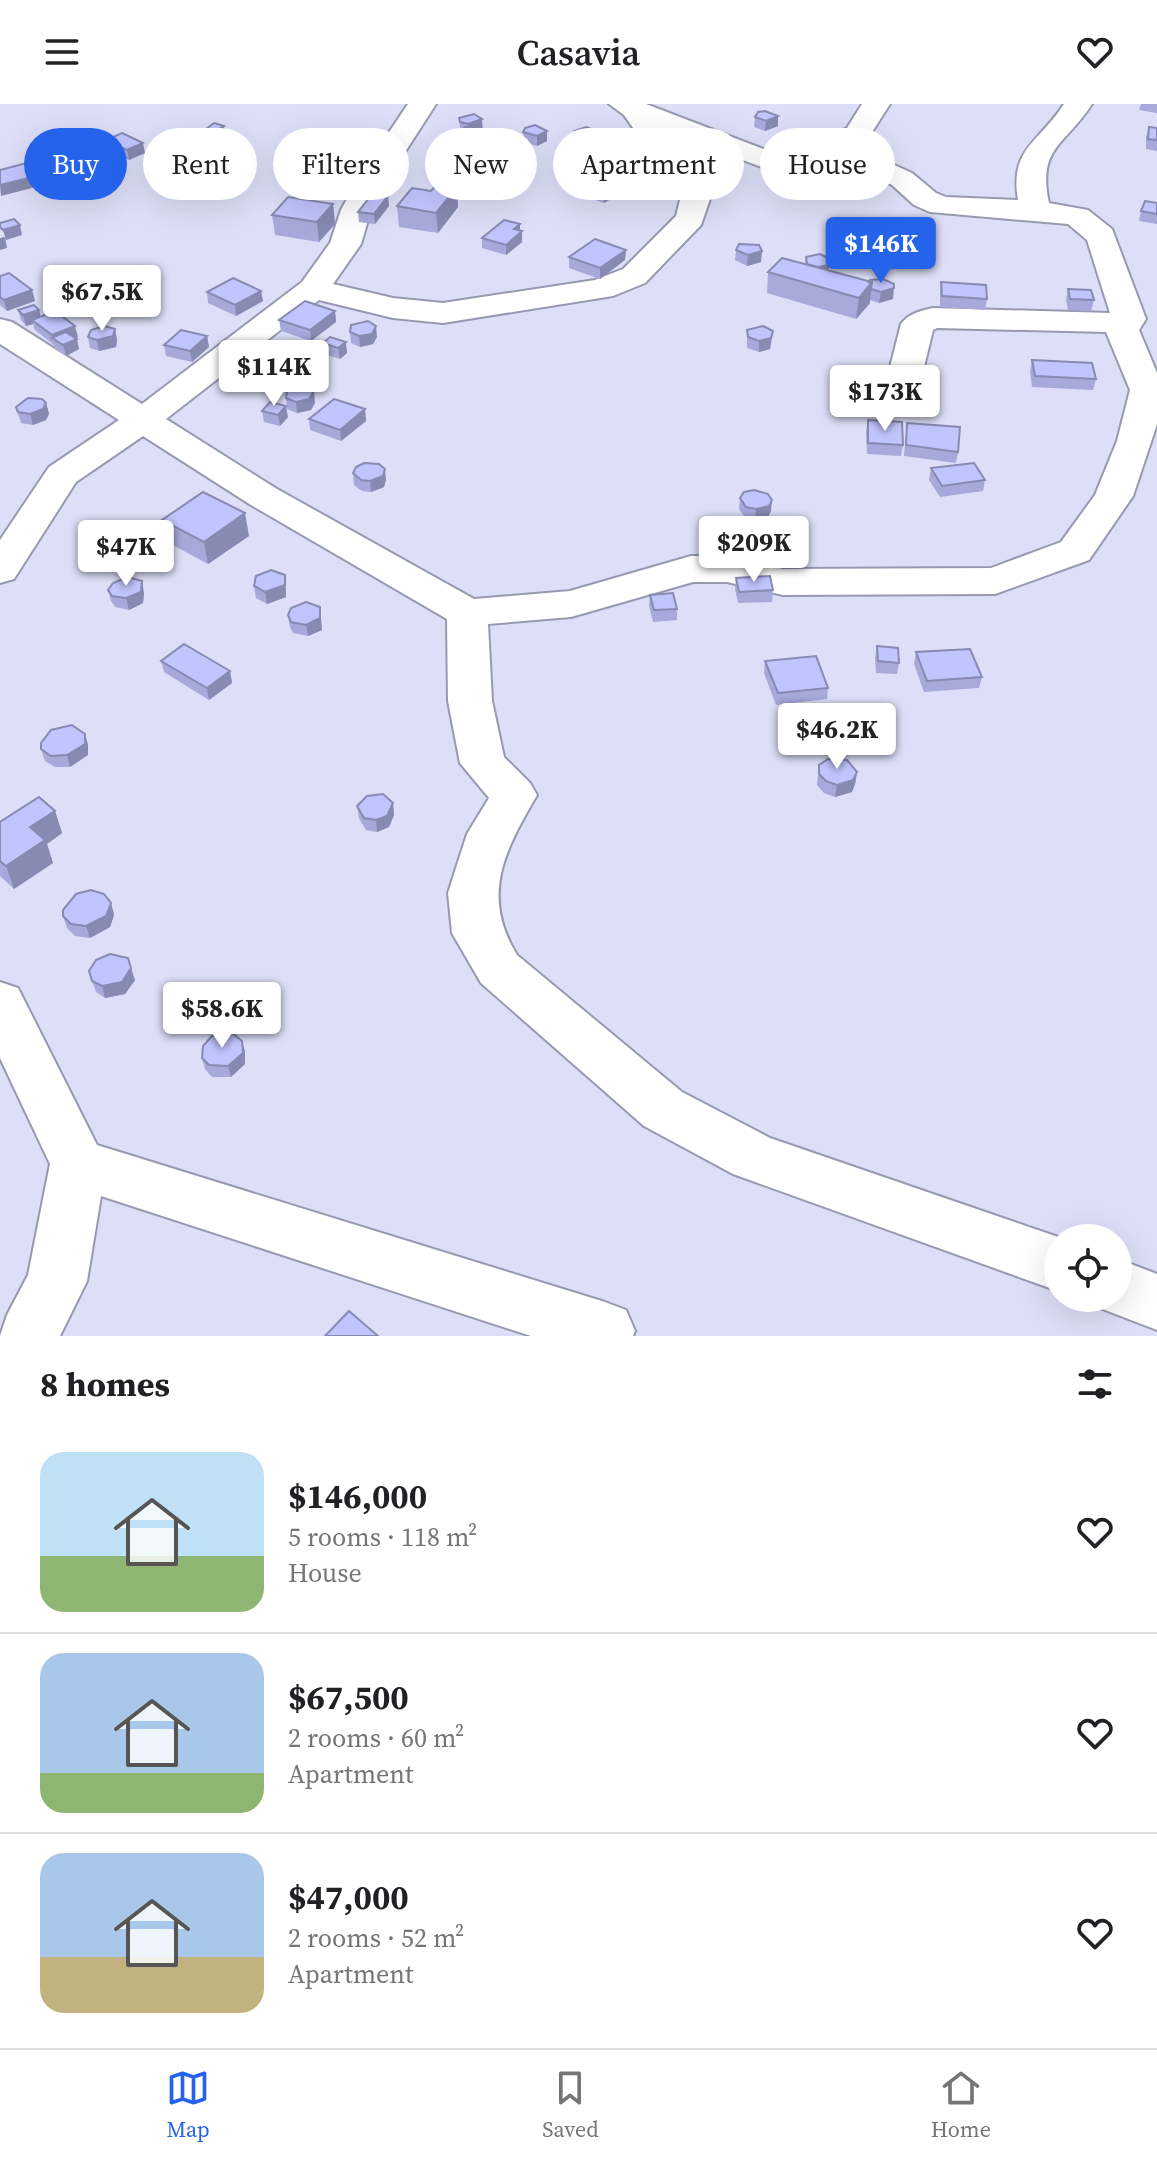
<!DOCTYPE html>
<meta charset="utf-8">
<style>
:root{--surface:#fff;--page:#f2f2f2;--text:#202124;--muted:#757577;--line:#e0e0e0;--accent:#2563eb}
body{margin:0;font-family:"Source Serif 4",serif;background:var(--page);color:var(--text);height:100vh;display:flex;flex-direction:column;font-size:30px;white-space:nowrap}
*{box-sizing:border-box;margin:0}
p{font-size:26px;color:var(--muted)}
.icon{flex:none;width:44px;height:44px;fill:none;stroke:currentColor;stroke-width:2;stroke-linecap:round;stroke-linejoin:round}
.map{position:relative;height:1232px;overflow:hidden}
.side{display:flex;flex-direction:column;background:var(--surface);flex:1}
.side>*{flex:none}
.guide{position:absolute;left:24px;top:24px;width:1110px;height:72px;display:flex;gap:16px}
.tools{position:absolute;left:1044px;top:1120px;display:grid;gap:16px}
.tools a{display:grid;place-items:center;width:88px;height:88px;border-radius:50%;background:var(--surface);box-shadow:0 8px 32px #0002;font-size:40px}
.price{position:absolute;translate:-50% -68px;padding:0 18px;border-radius:8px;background:#fff;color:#222;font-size:26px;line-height:52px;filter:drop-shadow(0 2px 4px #0008)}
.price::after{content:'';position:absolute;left:50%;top:48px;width:24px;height:18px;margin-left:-12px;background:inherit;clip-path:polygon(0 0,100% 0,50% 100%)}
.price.selected{background:var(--accent);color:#fff}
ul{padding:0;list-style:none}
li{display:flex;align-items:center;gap:24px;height:200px;padding:0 40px}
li+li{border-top:2px solid var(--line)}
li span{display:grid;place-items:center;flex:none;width:224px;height:160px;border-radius:24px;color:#555}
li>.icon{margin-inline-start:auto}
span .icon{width:96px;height:96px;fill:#fffc;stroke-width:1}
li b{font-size:34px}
h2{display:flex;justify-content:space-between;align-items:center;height:96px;padding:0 40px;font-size:34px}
.tag{padding:0 28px;border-radius:36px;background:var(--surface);box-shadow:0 8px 32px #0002;font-size:28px;line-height:72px}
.tag.selected{background:var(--accent);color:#fff}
header{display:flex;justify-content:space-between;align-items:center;height:104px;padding:0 40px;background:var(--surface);font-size:36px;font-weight:600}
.dock{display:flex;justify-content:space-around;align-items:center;height:112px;border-top:2px solid var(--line);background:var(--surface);font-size:22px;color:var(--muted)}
.dock a{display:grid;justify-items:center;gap:4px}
.dock .selected{color:var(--accent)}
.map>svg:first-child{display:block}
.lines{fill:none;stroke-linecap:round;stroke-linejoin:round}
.street-casing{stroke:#9799b0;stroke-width:4}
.street{fill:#fff;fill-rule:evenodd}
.wall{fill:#a6a9da}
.shaded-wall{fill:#878ab1}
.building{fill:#c1c5fd;stroke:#878ab1;stroke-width:2}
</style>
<header><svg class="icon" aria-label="menu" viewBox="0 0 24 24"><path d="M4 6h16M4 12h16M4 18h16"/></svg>Casavia<svg class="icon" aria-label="heart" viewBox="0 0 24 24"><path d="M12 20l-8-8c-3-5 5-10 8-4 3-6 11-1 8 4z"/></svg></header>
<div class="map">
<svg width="1157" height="1232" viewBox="0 0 1157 1232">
<rect width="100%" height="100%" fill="#dddff8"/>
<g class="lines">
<defs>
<g id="street">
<path d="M408,0H436L389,73L371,106L361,140L333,180L393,194L443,199L595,176L623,165L676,112L681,92L624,11L609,0H646L766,46L823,36L847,24L862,0H890L867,36L854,43L912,69L936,89L946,93L1018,96C1009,44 1040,38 1064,0H1092C1065,42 1037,43 1049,99L1088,106L1112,125L1146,215L1139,226L1157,269V320L1133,392L1089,456L995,490L783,491L727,478H693L571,513L488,520L492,597L504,653L530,679L537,691C505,746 480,791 517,851L682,988L770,1034L1061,1134H1058V1187L733,1070L644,1022L481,879L452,829L448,789L467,730L489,694L460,659L448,597L447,515L251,401L143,332L76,378L14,475L0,479V436L49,363L119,316L0,240V215L12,218L142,300L302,178L330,139L341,106L359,73ZM663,26L764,64L828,52L892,81L914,101L930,108L1068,120L1087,136L1110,209L933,204C921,207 909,209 901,220L888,271L893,278L905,281L917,278L922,271L933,226L937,224L1106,228L1130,286L1117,337L1095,391L1061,438L991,464L783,465L727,452H691L570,487L474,495L277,385L166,315L319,196L393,214L443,219L613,192L645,179L701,121L711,92Z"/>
<path d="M0,878L18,884L97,1041L605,1198L626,1206L635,1227L633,1232H531L101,1092L87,1177L60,1232H0L7,1211L28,1171L50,1060L0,954Z"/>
<path d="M1118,1155L1157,1170V1226L1097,1203L1093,1194H1118Z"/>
</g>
</defs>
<use href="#street" class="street-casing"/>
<use href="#street" class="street"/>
</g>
<g class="wall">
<path d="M1141,0H1157V9L1139,6Z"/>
<path d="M755,13L778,22L765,27L754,23Z"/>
<path d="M459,14L482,15L483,35L480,40L462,38Z"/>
<path d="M214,19L225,32L217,37L207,35L206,25Z"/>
<path d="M1149,23L1157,24V47L1146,45V33Z"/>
<path d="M547,27V37L537,42L524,38L523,28Z"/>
<path d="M575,27L599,38L586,43L575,37Z"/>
<path d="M106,36L145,49L129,56L108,46Z"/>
<path d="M222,45L224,55L203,67L172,58L171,48Z"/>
<path d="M462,51L463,61L460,67L440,66L439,52Z"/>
<path d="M308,52L309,62L304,70L295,69L293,59Z"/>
<path d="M532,53V63L523,70L521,69V72L513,80L486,75V65L499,57V54Z"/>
<path d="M457,83L458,103L438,129L399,123L397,102L431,87Z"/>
<path d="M614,83V93L604,99L589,94V84Z"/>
<path d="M388,92L389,102L375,120L359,118L358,108Z"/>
<path d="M1157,99V120L1139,117L1141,107Z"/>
<path d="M333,100L335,120L319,138L275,131L272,111Z"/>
<path d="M520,120V127H522V138L506,151L482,144V134Z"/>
<path d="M626,146L625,156L600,175L569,164V153Z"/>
<path d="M736,146L761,158L747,162L735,156Z"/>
<path d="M806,153L829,167L869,178L893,195L879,199L870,196V199L856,215L767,189L768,168L805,160Z"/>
<path d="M0,172L32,186L35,197L7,207L0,201Z"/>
<path d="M941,178L987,195L985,206L940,203V189Z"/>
<path d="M1068,185L1094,196L1091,207L1068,206L1066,196Z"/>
<path d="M261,187L263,197L236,212L208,199L207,188Z"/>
<path d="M18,206L41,212L78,233L76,234L79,245L66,252L55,245L54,241L35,226L33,220L26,222L21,216Z"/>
<path d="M335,207L336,218L311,237L281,227L279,216Z"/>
<path d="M115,225L117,236L116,243L99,247L90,244L88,233Z"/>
<path d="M747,226L773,227L770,245L759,248L747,244Z"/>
<path d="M350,228L377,233L373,240L360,243L351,239Z"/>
<path d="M207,232L209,243L192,258L166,252L164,241Z"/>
<path d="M330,233L347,249L340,255L324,250L323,239Z"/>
<path d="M1032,256L1096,275L1093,286L1032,283L1030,267Z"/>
<path d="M286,294L315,299L311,306L297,309L287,305Z"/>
<path d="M46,299L49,310L46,316L33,321L21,319L16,303Z"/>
<path d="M365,305L366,317L341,337L310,326L309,315Z"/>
<path d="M262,307L288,313L280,322L264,318Z"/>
<path d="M868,316L903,341L901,352L867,350L866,327Z"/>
<path d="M907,319L958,348L956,359L904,352Z"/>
<path d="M931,364L985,376L983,387L940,393L929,376Z"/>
<path d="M353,369L386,376L384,383L371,388L362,387L354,381Z"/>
<path d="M740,394L771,407L768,413L755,416L745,414L739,405Z"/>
<path d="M162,416L249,432L208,460L167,438Z"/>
<path d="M285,471L286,493L267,500L256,494L254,482Z"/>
<path d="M736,474L773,486L772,498L738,499L735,485Z"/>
<path d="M108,486L144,489L143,499L129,506L115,503L111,497Z"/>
<path d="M650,491L677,505V516L653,518L649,502Z"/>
<path d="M320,503L322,526L308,532L293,529L290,523L288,511Z"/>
<path d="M877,542L899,559L897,570L876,569L875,554Z"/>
<path d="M916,548L982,573L979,584L924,588L914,560Z"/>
<path d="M161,557L230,567L232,579L209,596L164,568Z"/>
<path d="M765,557L828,584L827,595L776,601L764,569Z"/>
<path d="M85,630L88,641V651L70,663H55L45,657L41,645Z"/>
<path d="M819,661L857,668L855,680L852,688L835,693L824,689L817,681Z"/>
<path d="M393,699L394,711L389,723L377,728L366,726L359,714L357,702Z"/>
<path d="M55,707L62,729L47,740L53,759L14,785L0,772V718Z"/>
<path d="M111,799L114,811L110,823L90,834L75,832L67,824L63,812Z"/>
<path d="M89,867L135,876L125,890L105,894L96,888Z"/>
<path d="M242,937L245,948V960L231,973H212L205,965L202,954Z"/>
</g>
<g class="shaded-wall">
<path d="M778,12V22L765,27L766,17Z"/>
<path d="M482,15L483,35L480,40V30L468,29V20Z"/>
<path d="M224,22L225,32L217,37L216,27Z"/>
<path d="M547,27V37L537,42V32Z"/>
<path d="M599,28V38L586,43V33Z"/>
<path d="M143,39L145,49L129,56L127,46Z"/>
<path d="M222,45L224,55L203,67L202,57Z"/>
<path d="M462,51L463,61L460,67L459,57Z"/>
<path d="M308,52L309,62L304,70L303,59Z"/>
<path d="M532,53V63L523,70V60Z"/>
<path d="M521,62V72L513,80L512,70Z"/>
<path d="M49,69L51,79L1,92L0,81Z"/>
<path d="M457,83L458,103L438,129L436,109Z"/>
<path d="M614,83V93L604,99V89Z"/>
<path d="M388,92L389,102L375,120L374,110Z"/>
<path d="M333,100L335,120L319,138L317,118Z"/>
<path d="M520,120V129L522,127V138L506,151V141L514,125Z"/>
<path d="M20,121L22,131L6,136L3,126Z"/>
<path d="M5,133L7,144L0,146V134Z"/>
<path d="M626,146L625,156L600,175V164Z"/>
<path d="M762,147L761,158L747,162L748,151Z"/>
<path d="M830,155L829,165L828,172L818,163Z"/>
<path d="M872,178L870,199L856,215L859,194Z"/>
<path d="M894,184L893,195L879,199L881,188Z"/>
<path d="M32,186L35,197L7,207L4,196Z"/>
<path d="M261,187L263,197L236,212L235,201Z"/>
<path d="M39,206L42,217L32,216L33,220L26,222L23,211Z"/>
<path d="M335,207L336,218L311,237L310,226Z"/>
<path d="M75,222L78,233L61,240L53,235L52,231Z"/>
<path d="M376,222L377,233L373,240L360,243L359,232Z"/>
<path d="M115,225L117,236L116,243L99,247L97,236Z"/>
<path d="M773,227L770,245L759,248V237Z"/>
<path d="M207,232L209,243L192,258L190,247Z"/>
<path d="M77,235L79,245L66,252L63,241Z"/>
<path d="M346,238L347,249L340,255L338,244Z"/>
<path d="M314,287L315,299L311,306L297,309L296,298Z"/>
<path d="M46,299L49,310L46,316L33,321L30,310Z"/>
<path d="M286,302L288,313L280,322L278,311Z"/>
<path d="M365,305L366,317L341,337L340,326Z"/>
<path d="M385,365L386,376L384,383L371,388L370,377Z"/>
<path d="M772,396L771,407L768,413L755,416L756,405Z"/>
<path d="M245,409L249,432L208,460L204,438Z"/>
<path d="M285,471L286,493L267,500L265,488Z"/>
<path d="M142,477L144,489L143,499L129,506L126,494Z"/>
<path d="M320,503L322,526L308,532L306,521Z"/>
<path d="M230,567L232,579L209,596L207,584Z"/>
<path d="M85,630L88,641V651L70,663L67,651Z"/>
<path d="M857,668L855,680L852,688L835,693L837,681Z"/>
<path d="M393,699L394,711L389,723L377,728L376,716Z"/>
<path d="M55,707L62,729L47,740L53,759L14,785L6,762L30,723Z"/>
<path d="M111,799L114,811L110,823L90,834L86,822Z"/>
<path d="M131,864L135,876L125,890L105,894L102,882Z"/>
<path d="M242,937L245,948V960L231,973L228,962Z"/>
</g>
<g class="building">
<path d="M765,7L778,12L766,17L755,13L758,8Z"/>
<path d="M474,10L482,15L468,20L460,18L459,14Z"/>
<path d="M214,19L224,22L216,27L206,25Z"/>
<path d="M535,21L547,27L537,32L523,28L525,24Z"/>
<path d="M465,23L482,25L480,30L462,28Z"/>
<path d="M586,23L599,28L586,33L575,27Z"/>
<path d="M1149,23L1157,24V36L1148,35Z"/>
<path d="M122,29L143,39L127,46L106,36Z"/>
<path d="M192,36L222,45L202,57L171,48Z"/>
<path d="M508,47L532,53L523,60L499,54Z"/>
<path d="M451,48L462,51L459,57L440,56L439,52Z"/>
<path d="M298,51L308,52L303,59H293Z"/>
<path d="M495,56L521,62L512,70L486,65Z"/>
<path d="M34,57L49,69L0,81V66Z"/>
<path d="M601,77L612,79L614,83L604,89L589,84L590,80Z"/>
<path d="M437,80L457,83L436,109L397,102L412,84L431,87Z"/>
<path d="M373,89L388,92L374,110L358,108Z"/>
<path d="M288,93L333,100L317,118L272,111Z"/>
<path d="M1145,97L1157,99V110L1141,107Z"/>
<path d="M14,115L20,121L3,126L0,123V119Z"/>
<path d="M504,116L520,120L514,125L522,127L506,141L482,134Z"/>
<path d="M595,135L626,146L600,164L569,153Z"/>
<path d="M739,140L759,141L762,147L748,151L736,146Z"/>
<path d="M820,150L830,155L829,161L818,163L807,160L806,153Z"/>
<path d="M782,154L872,178L859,194L768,168Z"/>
<path d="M9,169L32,186L4,196L0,193V172Z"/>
<path d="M233,174L261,187L235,201L207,188Z"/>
<path d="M883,175L894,180V184L881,188L871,185L872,178H869L870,176Z"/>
<path d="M941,178L986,181L987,195L942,192Z"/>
<path d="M1068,185L1091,186L1094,196L1070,195Z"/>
<path d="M305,197L335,207L310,226L279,216Z"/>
<path d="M34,201L39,206L23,211L18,206Z"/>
<path d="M55,207L75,222L52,231L32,216Z"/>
<path d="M368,217L376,222L372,230L359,232L350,228L351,221Z"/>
<path d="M104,222L115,225L113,232L97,236L88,233L91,226Z"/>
<path d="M763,222L773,227L771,234L759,237L748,233L747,226Z"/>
<path d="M181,226L207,232L190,247L164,241Z"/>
<path d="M65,228L77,235L63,241L52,234Z"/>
<path d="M330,233L346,238L338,244L323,239Z"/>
<path d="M1032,256L1092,259L1096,275L1035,272Z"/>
<path d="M305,282L314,287L309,295L296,298L286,294L287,286Z"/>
<path d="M28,294L42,295L46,299L43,305L30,310L18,308L16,303Z"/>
<path d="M334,295L365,305L340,326L309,315Z"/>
<path d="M270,298L286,302L278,311L262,307Z"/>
<path d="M868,316L902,318L903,341L868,339Z"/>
<path d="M907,319L960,323L958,348L906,341Z"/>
<path d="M364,359L379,360L385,365L383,372L370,377L361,376L353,369L356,363Z"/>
<path d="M974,359L985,376L942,382L931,364Z"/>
<path d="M754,386L768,390L772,396L769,402L756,405L746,403L740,394L744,388Z"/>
<path d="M203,388L245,409L204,438L162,416Z"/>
<path d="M271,466L285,471V481L265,488L254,482L256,472Z"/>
<path d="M770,472L773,486L739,488L736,474Z"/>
<path d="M128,473L142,477L141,488L126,494L112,492L108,486L113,479Z"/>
<path d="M673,489L677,505L654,506L650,491Z"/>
<path d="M306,498L320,503V514L306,521L291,518L288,511L291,504Z"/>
<path d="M184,540L230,567L207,584L161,557Z"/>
<path d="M877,542L898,544L899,559L878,557Z"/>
<path d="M970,545L982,573L927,577L916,548Z"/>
<path d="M816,552L828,584L778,589L765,557Z"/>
<path d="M72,621L85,630V640L67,651L51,652L41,645V639L51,626Z"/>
<path d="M828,655L847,656L857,668L853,676L837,681L826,677L819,670V661Z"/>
<path d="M383,690L393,699L387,712L376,716L364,714L357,702L367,692Z"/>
<path d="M39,693L55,707L30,723L45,736L6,762L0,757V718Z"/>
<path d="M91,786L104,790L111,799L106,812L86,822L71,820L63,812V806L76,790Z"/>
<path d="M110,850L128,854L131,864L122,878L102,882L92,877L89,867L96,856Z"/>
<path d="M232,929L242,937L243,949L228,962L209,961L202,954L203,942L212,932Z"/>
<path d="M349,1207L378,1232H325Z"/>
</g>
</svg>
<div class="tools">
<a><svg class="icon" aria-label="locate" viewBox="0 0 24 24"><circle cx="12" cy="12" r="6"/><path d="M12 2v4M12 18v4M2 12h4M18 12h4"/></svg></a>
</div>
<b class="price selected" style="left:881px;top:181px">$146K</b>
<b class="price" style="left:102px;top:229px">$67.5K</b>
<b class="price" style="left:274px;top:304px">$114K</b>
<b class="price" style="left:885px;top:329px">$173K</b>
<b class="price" style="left:754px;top:480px">$209K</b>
<b class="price" style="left:126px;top:484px">$47K</b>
<b class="price" style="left:837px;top:667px">$46.2K</b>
<b class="price" style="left:222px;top:946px">$58.6K</b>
<div class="guide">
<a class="tag selected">Buy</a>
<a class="tag">Rent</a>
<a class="tag">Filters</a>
<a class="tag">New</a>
<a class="tag">Apartment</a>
<a class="tag">House</a>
</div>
</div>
<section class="side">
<h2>8 homes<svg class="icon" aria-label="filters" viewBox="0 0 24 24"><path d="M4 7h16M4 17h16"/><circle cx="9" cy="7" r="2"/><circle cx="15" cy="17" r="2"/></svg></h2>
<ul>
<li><span style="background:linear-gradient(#bfe0f5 65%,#8fb573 0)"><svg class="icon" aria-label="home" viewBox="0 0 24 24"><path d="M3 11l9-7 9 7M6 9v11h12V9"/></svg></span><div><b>$146,000</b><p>5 rooms · 118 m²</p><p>House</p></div><svg class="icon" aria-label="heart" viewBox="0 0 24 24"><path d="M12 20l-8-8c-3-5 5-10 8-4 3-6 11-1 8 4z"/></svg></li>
<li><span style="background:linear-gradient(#a9c7e8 75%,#8fb573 0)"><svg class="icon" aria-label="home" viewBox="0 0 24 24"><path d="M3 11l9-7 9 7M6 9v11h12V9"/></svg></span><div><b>$67,500</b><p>2 rooms · 60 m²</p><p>Apartment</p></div><svg class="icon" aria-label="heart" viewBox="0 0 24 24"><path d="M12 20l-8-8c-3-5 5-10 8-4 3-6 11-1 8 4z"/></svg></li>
<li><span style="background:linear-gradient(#a9c7e8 65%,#c2b280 0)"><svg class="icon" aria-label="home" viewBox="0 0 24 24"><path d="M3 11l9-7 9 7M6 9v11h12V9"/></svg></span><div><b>$47,000</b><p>2 rooms · 52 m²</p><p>Apartment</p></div><svg class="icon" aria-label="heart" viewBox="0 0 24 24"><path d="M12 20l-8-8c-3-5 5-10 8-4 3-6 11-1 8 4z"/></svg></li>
</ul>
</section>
<nav class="dock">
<a class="selected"><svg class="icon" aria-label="map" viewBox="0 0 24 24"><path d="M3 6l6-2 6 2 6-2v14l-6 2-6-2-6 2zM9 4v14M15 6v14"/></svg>Map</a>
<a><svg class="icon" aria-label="saved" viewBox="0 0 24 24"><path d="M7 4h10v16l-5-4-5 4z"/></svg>Saved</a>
<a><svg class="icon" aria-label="home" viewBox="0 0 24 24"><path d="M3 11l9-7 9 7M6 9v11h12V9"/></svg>Home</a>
</nav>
